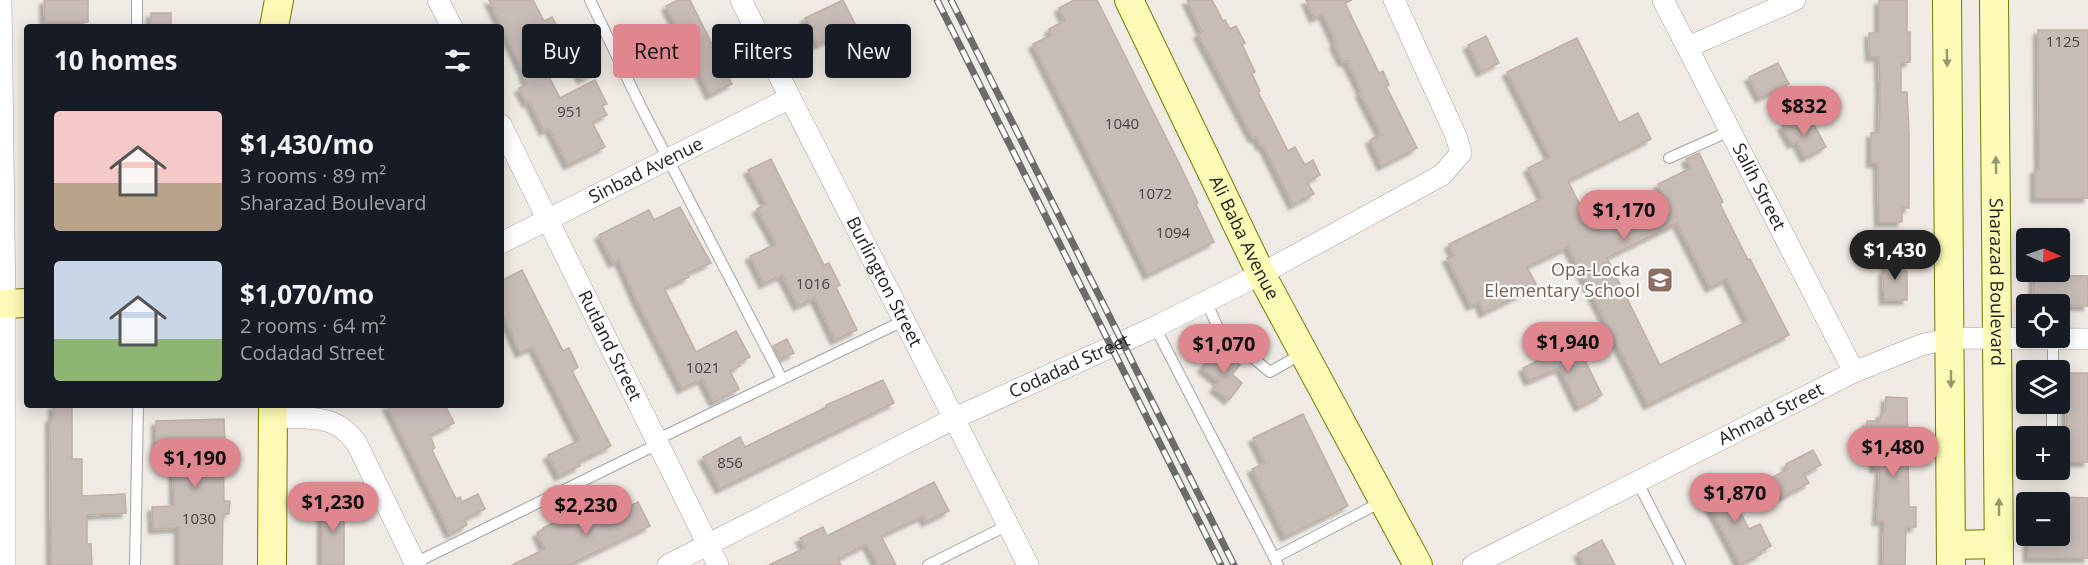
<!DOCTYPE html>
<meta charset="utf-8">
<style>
:root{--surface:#171b24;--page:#20242c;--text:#f1f3f6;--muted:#9ea1a6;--accent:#e0868e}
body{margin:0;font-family:"Open Sans",sans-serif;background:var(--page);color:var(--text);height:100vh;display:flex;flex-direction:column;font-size:22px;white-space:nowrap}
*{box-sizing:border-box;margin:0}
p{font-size:20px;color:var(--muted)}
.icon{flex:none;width:33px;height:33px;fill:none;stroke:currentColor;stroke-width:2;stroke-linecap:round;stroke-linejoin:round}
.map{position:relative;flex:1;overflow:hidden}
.sheet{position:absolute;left:24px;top:24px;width:480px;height:384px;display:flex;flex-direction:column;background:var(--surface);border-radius:6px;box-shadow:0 3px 15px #0003}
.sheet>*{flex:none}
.banner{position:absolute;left:522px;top:24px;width:570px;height:54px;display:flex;gap:12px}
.needle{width:39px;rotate:92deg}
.tools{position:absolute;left:2016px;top:228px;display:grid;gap:12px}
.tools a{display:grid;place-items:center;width:54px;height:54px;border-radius:6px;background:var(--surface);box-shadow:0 3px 15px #0003;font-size:30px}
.price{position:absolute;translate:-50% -51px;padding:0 14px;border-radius:21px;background:var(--accent);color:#111;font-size:20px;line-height:39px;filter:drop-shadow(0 2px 3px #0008)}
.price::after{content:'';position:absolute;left:50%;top:36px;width:18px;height:14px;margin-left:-9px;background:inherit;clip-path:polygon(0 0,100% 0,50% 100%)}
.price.selected{background:#222;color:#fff}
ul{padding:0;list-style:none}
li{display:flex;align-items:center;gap:18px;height:150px;padding:0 30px}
li span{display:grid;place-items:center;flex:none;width:168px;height:120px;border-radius:6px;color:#555}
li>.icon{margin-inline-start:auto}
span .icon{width:72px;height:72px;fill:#fffc;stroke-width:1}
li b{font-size:26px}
h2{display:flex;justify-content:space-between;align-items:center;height:72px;padding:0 30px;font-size:26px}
.chip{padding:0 21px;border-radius:6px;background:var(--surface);box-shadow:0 3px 15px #0003;font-size:21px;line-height:54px}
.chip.selected{background:var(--accent);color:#111}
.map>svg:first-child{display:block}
.building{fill:#c7bcb6;stroke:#c1afa5;stroke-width:1.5;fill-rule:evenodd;filter:url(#shadow)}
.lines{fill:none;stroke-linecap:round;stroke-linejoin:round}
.lane-casing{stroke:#a4a4a4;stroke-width:12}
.street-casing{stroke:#a4a4a4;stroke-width:22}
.secondary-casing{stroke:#747801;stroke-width:30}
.lane{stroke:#fff;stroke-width:10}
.street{stroke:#fff;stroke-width:21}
.secondary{stroke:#fcfab4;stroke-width:28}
.rail-casing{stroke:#6b6b6b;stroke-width:7}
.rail{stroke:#fff;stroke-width:4.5;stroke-dasharray:14;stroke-linecap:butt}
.oneway{fill:#989770}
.labels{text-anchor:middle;stroke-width:4.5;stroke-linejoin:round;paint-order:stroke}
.number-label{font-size:15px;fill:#484543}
.street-label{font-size:18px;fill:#1d1d1d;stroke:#fff}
.education-label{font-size:18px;fill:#785e54;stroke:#fff;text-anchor:end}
</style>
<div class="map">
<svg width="2088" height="565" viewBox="0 0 2088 565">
<defs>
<filter id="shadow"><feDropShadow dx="-4.5" dy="4.5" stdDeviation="1.5" flood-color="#0004"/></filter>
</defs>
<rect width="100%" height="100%" fill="#efeae3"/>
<g class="building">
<path d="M44,0H88V22H45Z"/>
<path d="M489,0H533L544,21L552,17L560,32L537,43L542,53L538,55L560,98L595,80L607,104L602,106L607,115L592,122L605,147L568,165L549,128L544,131L529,101L527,103L519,88L528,84L524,76L525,75Z"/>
<path d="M678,0H690L732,84L710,95L696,65L686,70L673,47L684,41L666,6Z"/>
<path d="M843,0L856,26L818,45L805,18Z"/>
<path d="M1074,0H1097L1180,165L1198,203L1196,204L1214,242L1148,275L1033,44L1051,35L1049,29L1065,21L1059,8Z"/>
<path d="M1187,0H1212L1223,21L1225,20L1230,29L1236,26L1245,43L1242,44L1255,72L1252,74L1260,91L1258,92L1288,151L1295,147L1305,165L1313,160L1320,175L1307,182L1314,194L1293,205L1263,145L1261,146L1256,137L1253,138L1198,34L1202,32Z"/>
<path d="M1306,0H1352L1345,3L1379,73L1383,71L1389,85L1386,86L1417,148L1382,166L1370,140L1381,134L1360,93L1362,92L1347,61L1343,62L1335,46L1334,43L1336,42L1323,14L1314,18Z"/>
<path d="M1879,0H1907V32H1910V62L1901,63V92H1907L1909,133V208H1902V222H1879L1878,163H1871V133H1879L1880,92L1879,57H1870L1869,33H1879Z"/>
<rect x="151" y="13" width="20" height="14"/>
<path d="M2038,30H2088V198H2035V169H2039Z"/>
<path d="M1486,36L1499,63L1481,72L1468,45Z"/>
<path d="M1577,38L1619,123L1638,113L1651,139L1568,181L1593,231L1664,196L1658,184L1691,168L1686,159L1699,153L1723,202L1720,204L1748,260L1750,259L1789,335L1648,405L1568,247L1527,267L1537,286L1484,313L1479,302L1471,306L1447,258L1454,255L1449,244L1543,198L1528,168L1550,157L1507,72ZM1677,223L1710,288L1727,279L1748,321L1660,365L1607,258Z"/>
<path d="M588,56L597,71L582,79L574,64Z"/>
<path d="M1778,63L1789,84L1760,98L1749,77Z"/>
<path d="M1798,117L1803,126L1812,121L1826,147L1805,158L1797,142L1792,144L1782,126Z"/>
<path d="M771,159L824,265L829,263L840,285L836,287L857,330L835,340L815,298L798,306L782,275L764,284L750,256L776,244L757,209L766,204L748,170Z"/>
<path d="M680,207L711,263L688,273L689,277L664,288L696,352L736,331L750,357L738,363L740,366L730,371L739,389L714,402L702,379L682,389L636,299L619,260L613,263L599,235L649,210L654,220Z"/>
<path d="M1886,261H1904V271H1907V300H1884L1883,271H1886Z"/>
<path d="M522,270L563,351L569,348L578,367L572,371L611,446L578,462L580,466L559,476L548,455L580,440L533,347L520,353L501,310V281Z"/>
<path d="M2034,275L2088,276V306L2033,304Z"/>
<path d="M787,339L794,353L780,359L773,346Z"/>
<path d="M1576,342L1602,395L1579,407L1560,368L1529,381L1523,368Z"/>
<path d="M1212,356L1220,362L1223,358L1226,360L1229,356L1240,365L1232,374L1242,383L1229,400L1214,388L1219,382L1202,368Z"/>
<path d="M2067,373H2088V462H2066Z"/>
<path d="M883,380L894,403L720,489L703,457L740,437L745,447L827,407L826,405Z"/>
<path d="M1886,397L1907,398L1909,507H1916V527H1906L1905,565H1883L1884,521H1877L1880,468H1874L1875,436H1866L1867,421H1880L1881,413H1885Z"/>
<path d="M53,405H72V459H82V496L125,494L126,513L87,515V544H91L92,565H51L50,418H53Z"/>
<path d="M387,405H445L454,423L430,435L435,448L432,450L456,499L460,497L462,502L478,494L485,509L464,519L467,525L450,534Z"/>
<path d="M1303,414L1348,506L1285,537L1252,469L1265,463L1253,438Z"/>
<path d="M224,419L225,443H223L224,501H230L229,514H223L222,565H179V528L153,529L152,507L174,506L173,444L156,445V421Z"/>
<path d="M1813,450L1821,465L1804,474L1809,483L1783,497L1773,477L1788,469L1786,464Z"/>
<path d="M1718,481L1721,488L1726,485L1749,529L1760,524L1771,546L1760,552L1761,554L1740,564L1701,489Z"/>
<path d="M934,482L949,511L926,522L923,516L881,536L896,565H878L867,544L838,559L841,565H769L805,548L800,538L823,527L827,536Z"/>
<path d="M2060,497L2088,498V558H2028V536H2060Z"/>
<rect x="322" y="501" width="22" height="64"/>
<path d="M638,502L650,526L569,565H512L545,549L537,533L544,529L543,528L561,519L564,526L599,509L603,519Z"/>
<path d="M1602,540L1615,565H1584L1578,553Z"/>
</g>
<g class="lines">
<defs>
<g id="lane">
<path d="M137,0V27"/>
<path d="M590,0L641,107L782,379"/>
<path d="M1669,158L1730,131"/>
<path d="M1206,301L1219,330L1270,372L1303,353"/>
<path d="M1155,327L1278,565"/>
<path d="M2053,370V339"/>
<path d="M2052,436V404"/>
<path d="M656,440L903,321"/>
<path d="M1637,481L1680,565"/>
<path d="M1274,558L1383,501"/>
<path d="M415,563L658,444"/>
<path d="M135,565L138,405"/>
<path d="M928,565L1008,525"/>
</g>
<g id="street">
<path d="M1,0L5,304V565"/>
<path d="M438,0L452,27"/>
<path id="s1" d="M741,0C835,189 934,376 1028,565"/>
<path id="s2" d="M1663,0L1854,372"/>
<path d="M1688,47L1795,0"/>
<path id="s3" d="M501,125L718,565"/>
<path id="s4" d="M501,243L790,98"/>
<path d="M273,417C308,419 335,412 357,444L416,565"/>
<path id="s5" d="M668,565L955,418L1155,327L1261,274L1442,175L1461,153L1456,136L1394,0"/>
<path id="s6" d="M1473,565L1854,372L1921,345L1951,338L2088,339"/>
</g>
<g id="secondary">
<path id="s7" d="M1129,0L1261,274L1418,565"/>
<path d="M1947,0L1951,565"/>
<path id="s8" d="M1994,0L1999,565"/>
<path d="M274,27L279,0"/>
<path d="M0,304L27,303"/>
<path d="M1951,545L1999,544"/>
<path d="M272,565L273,405"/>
</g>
</defs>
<use href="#lane" class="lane-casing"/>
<use href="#street" class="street-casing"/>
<use href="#secondary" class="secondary-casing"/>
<use href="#lane" class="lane"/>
<use href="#street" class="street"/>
<use href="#secondary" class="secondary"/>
<defs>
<g id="rail">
<path d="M937,0L1221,565"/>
<path d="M951,0L1234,565"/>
</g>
</defs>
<use href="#rail" class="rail-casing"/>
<use href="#rail" class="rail"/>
</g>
<defs><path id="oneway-solid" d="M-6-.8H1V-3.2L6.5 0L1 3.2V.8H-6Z" transform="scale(1.5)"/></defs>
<g class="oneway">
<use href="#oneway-solid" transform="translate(1947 58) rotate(89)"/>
<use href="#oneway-solid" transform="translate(1996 165) rotate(-91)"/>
<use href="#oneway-solid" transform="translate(1951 379) rotate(90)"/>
<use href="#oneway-solid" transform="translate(1999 507) rotate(-90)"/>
</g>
<defs>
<symbol id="school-square" viewBox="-11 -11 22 22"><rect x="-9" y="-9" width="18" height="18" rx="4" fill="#8d6e63" stroke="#fff"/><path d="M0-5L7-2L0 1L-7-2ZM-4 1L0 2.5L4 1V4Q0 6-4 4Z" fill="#fff"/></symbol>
</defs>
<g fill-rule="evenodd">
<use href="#school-square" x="1645" y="265" width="30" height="30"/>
</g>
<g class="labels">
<g class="number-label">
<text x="2063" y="47">1125</text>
<text x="570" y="117">951</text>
<text x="1122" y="129">1040</text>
<text x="1155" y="199">1072</text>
<text x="1173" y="238">1094</text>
<text x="813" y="289">1016</text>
<text x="703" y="373">1021</text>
<text x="730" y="468">856</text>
<text x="199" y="524">1030</text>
</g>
<g class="street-label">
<text dy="6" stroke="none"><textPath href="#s4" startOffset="162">Sinbad Avenue</textPath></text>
<text dy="6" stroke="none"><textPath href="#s2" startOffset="210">Salih Street</textPath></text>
<text dy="6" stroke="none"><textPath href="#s7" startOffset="264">Ali Baba Avenue</textPath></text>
<text dy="6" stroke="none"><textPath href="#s8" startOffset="282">Sharazad Boulevard</textPath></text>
<text dy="6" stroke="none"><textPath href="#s1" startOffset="316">Burlington Street</textPath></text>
<text dy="6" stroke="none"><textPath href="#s3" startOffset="246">Rutland Street</textPath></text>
<text dy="6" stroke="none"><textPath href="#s5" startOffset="448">Codadad Street</textPath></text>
<text dy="6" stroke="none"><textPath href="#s6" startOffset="334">Ahmad Street</textPath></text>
</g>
<g class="education-label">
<text x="1640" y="276">Opa-Locka<tspan x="1640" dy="21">Elementary School</tspan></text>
</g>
</g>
</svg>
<div class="tools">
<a><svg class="needle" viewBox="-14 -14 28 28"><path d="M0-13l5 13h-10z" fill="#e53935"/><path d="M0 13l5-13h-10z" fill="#9ea1a6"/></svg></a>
<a><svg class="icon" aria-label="locate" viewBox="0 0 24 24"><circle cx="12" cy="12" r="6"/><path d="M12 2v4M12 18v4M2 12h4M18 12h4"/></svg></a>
<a><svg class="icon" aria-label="layers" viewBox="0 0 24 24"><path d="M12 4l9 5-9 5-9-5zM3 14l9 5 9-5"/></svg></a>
<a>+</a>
<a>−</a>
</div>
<b class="price" style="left:1804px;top:137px">$832</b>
<b class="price" style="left:1624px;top:241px">$1,170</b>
<b class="price selected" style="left:1895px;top:281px">$1,430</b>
<b class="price" style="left:1568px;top:373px">$1,940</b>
<b class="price" style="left:1224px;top:375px">$1,070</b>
<b class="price" style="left:1893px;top:478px">$1,480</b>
<b class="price" style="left:195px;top:489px">$1,190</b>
<b class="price" style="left:1735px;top:524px">$1,870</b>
<b class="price" style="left:333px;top:533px">$1,230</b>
<b class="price" style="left:586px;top:536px">$2,230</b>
<div class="banner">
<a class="chip">Buy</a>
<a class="chip selected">Rent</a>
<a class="chip">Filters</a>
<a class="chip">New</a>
</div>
<section class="sheet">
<h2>10 homes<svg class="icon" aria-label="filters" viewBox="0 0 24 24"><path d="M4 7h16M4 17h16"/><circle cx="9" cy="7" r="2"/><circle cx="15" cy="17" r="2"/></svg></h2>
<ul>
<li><span style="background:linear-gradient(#f6c9c9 60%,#b9a48a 0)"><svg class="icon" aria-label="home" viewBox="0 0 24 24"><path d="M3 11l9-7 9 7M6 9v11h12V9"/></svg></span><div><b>$1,430/mo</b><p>3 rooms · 89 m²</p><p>Sharazad Boulevard</p></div></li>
<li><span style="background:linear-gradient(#c9d6e8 65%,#8fb573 0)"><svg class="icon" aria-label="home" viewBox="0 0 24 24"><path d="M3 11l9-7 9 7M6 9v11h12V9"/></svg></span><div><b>$1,070/mo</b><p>2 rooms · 64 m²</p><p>Codadad Street</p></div></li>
</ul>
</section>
</div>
